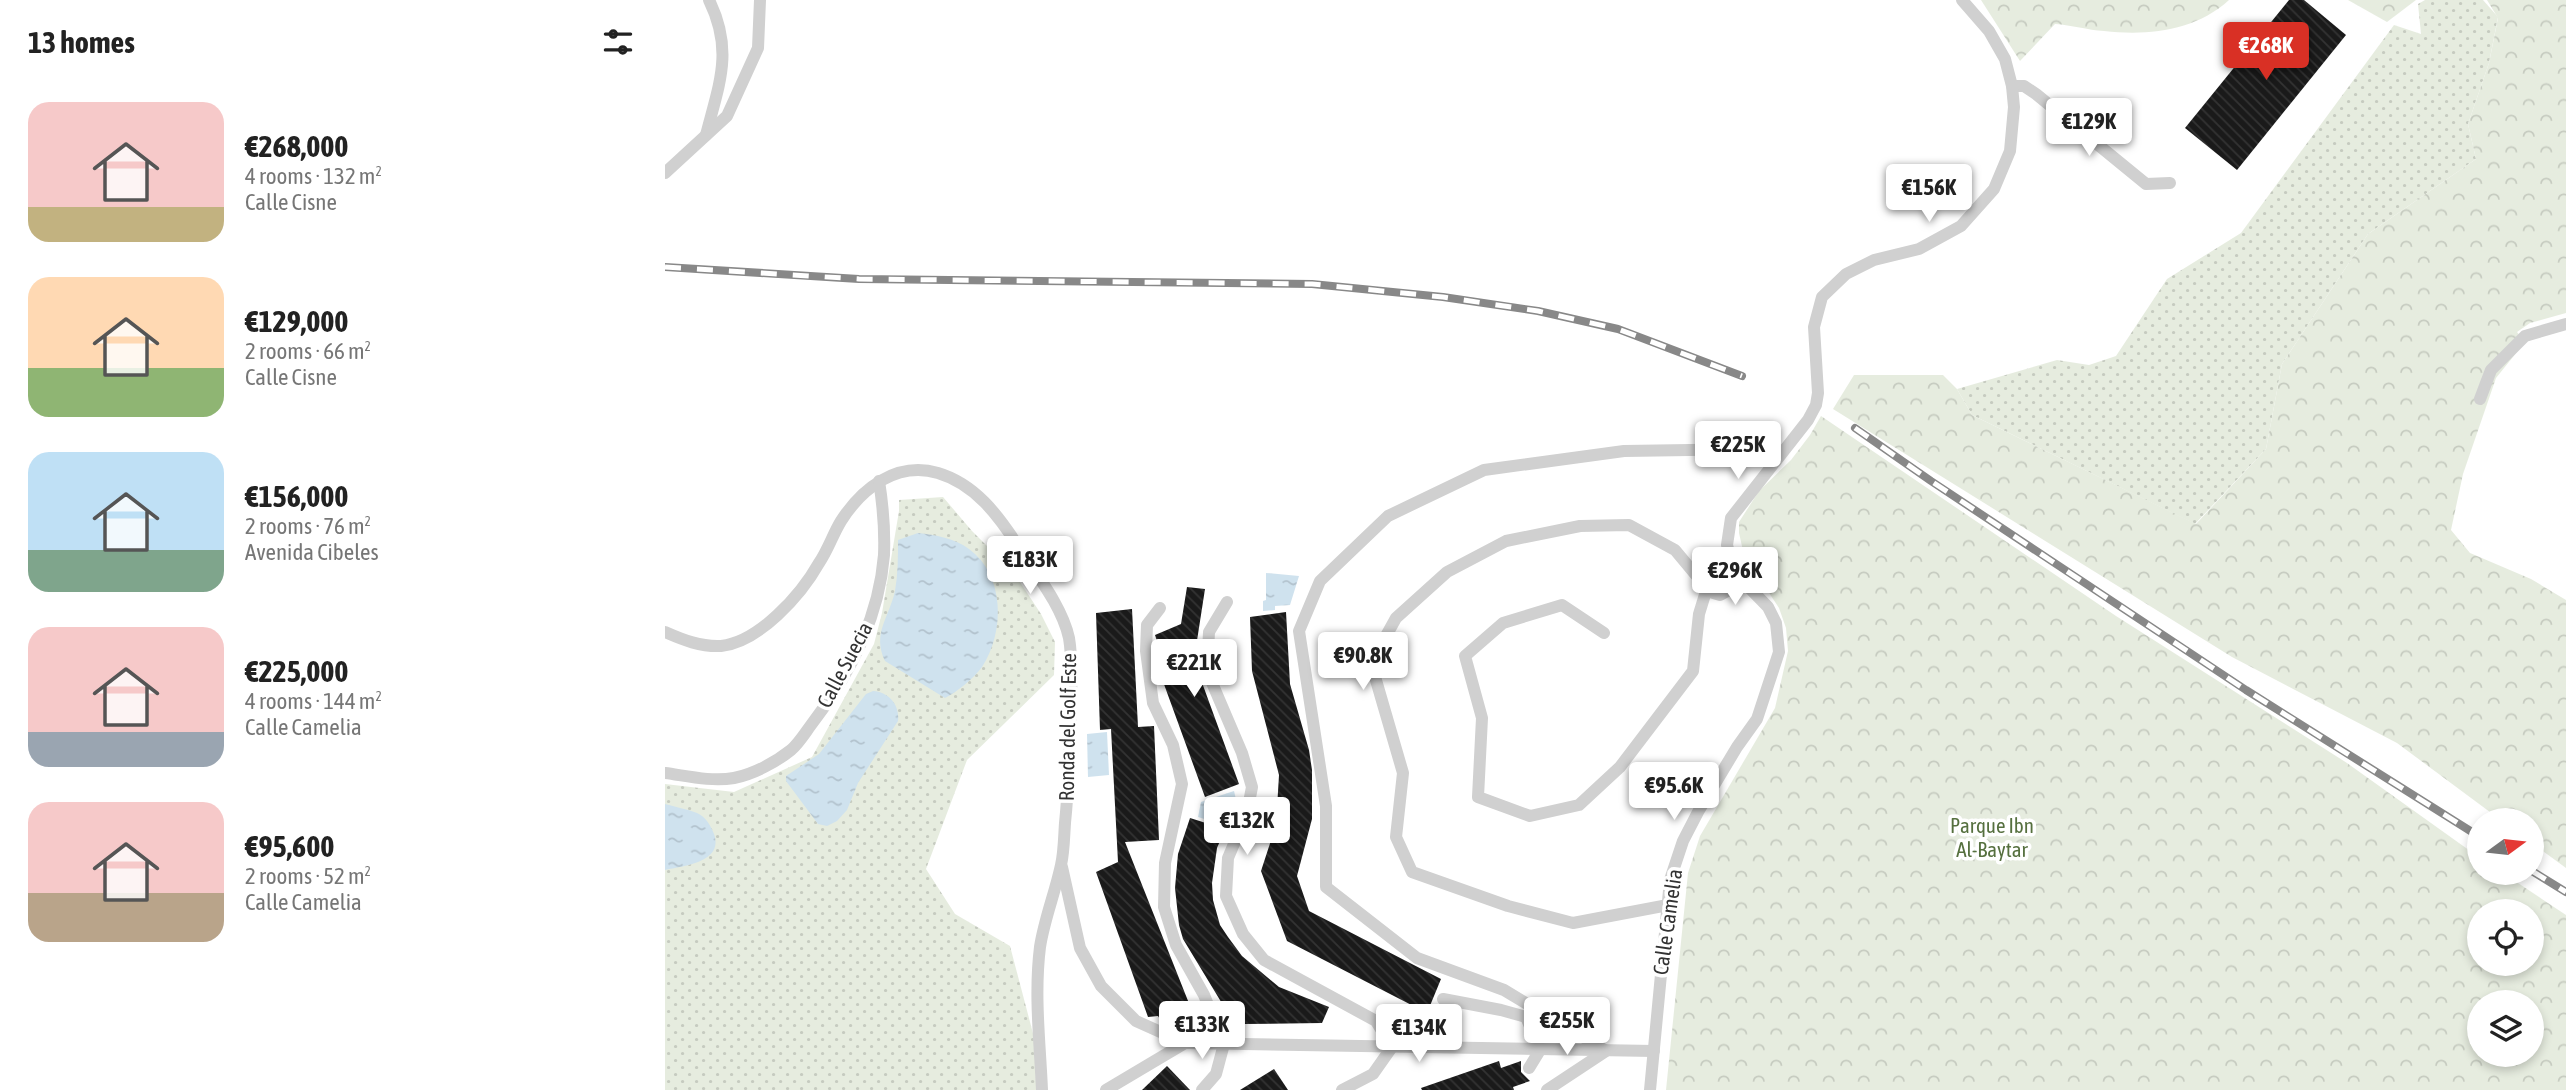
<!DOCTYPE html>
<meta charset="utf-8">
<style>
:root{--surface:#fff;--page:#f6f6f6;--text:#222;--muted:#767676;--accent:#d93025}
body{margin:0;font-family:"Asap Condensed",sans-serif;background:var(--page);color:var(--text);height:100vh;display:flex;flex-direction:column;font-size:26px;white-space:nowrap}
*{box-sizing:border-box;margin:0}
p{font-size:23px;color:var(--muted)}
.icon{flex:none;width:38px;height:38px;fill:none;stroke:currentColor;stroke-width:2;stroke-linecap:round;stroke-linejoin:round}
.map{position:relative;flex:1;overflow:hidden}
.side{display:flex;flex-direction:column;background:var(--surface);width:665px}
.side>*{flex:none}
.needle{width:46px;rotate:75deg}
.buttons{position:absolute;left:1802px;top:808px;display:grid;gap:14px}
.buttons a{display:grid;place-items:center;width:77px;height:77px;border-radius:50%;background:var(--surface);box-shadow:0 4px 10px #0003;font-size:35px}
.price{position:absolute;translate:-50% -60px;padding:0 16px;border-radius:7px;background:#fff;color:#222;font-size:23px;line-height:46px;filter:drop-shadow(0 2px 4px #0008)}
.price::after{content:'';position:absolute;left:50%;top:42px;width:21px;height:16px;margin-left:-10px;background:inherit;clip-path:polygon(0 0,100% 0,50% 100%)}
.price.current{background:var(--accent);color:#fff}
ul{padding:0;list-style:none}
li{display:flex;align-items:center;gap:21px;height:175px;padding:0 28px}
li span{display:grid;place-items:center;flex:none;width:196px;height:140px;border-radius:21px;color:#555}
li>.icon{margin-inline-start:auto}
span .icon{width:84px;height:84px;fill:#fffc;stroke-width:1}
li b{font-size:30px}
h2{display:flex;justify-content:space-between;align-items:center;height:84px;padding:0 28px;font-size:30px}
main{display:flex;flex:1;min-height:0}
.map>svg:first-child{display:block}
.grass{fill:url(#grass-dots)}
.park{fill:url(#park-crowns);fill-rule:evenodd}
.water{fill:url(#water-ripples)}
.building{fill:url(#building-back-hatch)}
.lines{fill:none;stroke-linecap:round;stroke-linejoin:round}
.street{stroke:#d0d0d0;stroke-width:12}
.rail-casing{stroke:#888;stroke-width:8}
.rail{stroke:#fff;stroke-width:5;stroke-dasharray:16;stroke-linecap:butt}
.labels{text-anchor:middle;stroke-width:7;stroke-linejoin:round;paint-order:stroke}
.street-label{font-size:21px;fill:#333;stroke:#fff}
.park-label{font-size:21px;fill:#56703f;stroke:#fff}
</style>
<main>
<section class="side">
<h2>13 homes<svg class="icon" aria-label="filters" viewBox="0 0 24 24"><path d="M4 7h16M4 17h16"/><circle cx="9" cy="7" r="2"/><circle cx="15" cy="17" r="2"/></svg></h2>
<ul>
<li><span style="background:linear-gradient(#f6c9c9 75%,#c2b280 0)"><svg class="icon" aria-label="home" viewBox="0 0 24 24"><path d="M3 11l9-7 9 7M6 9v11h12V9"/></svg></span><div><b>€268,000</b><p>4 rooms · 132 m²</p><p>Calle Cisne</p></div></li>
<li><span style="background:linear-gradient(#ffd9b3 65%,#8fb573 0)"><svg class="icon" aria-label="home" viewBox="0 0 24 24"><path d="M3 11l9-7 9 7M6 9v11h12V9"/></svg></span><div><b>€129,000</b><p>2 rooms · 66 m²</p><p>Calle Cisne</p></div></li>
<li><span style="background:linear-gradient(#bfe0f5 70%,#7fa58c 0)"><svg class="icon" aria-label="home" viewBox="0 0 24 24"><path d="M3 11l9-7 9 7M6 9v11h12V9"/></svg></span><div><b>€156,000</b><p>2 rooms · 76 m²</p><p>Avenida Cibeles</p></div></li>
<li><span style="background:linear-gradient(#f6c9c9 75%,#9aa5b1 0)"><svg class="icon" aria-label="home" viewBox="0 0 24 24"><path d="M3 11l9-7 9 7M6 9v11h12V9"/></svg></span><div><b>€225,000</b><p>4 rooms · 144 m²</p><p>Calle Camelia</p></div></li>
<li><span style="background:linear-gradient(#f6c9c9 65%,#b9a48a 0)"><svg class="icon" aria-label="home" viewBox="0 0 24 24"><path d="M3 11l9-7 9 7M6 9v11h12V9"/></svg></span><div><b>€95,600</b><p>2 rooms · 52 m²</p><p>Calle Camelia</p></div></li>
</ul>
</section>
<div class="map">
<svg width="1901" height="1090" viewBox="0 0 1901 1090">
<defs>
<pattern id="grass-dots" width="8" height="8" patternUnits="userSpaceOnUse" patternTransform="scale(1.75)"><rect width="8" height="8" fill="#e6ecdf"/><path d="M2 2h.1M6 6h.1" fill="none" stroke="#c6cbc0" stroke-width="1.8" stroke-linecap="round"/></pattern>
<pattern id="park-crowns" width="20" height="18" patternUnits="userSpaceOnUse" patternTransform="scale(1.75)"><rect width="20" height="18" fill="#e6ecdf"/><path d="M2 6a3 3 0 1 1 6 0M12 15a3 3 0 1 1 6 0" fill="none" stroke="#c6cbc0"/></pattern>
<pattern id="water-ripples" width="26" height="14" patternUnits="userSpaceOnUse" patternTransform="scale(1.75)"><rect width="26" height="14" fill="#cfe2ee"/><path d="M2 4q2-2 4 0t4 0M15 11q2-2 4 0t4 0" fill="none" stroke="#b2c2cd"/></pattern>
<pattern id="building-back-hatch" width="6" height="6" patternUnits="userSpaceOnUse" patternTransform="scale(1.75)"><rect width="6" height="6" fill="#1a1a1a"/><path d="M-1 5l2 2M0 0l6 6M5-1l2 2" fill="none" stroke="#333"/></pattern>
</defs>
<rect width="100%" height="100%" fill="#fff"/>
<g class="grass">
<path d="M1760,0H1818L1833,17L1824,63L1803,124L1811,159L1703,234L1617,364L1601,449L1530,524L1307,415L1292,389L1392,360L1424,365L1451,356L1502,279L1576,233L1729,25L1756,34L1753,4Z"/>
<path d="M278,497L307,531L349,573L376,614L390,642L389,675L302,760L261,869L290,914L345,946L375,1060L373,1090H0V784L69,792L147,757L209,644L217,613L234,511V500Z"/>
</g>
<g class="park">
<path d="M1316,0H1564C1530,31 1483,36 1439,31C1422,30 1407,25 1390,24L1355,61Z"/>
<path d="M1683,0H1751L1722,22Z"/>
<path d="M1822,0H1901V313L1865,323L1852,332L1860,342L1831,378L1798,474L1786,530L1805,553L1866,579L1901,600V868L1867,843V821H1837L1732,743L1567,657L1168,409L1189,375H1278L1292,389L1307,415L1531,524L1601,449L1617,364L1703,234L1811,159L1803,124L1824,63L1833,18Z"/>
<path d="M1156,416L1451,616L1682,763L1815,858V873H1838L1901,915V1090H1001L1023,873L1035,836L1110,708L1123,651L1121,628L1114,608L1079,555L1074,533V522L1094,491L1126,460L1145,435ZM1815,912H1867V964H1815ZM1815,1003H1867V1055H1815Z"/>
</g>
<g class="water">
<path d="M253,533C270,535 290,538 304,549C340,575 340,632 317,667C308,679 293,691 280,698L220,661C207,633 224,618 230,591C233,574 233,557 233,540Z"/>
<path d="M601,573L634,576L625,605L610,606V610L598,611V601L601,600Z"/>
<path d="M208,691C224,692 235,705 233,721L193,783L182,810L172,821L162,826L153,824L121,781V776L154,754L201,694Z"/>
<path d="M442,732L444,775L423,777L422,734Z"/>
<path d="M569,791L573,808L565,827L533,817L536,802Z"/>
<path d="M0,804C10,807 22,809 32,813C41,817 46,826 49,834C59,862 19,866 0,870Z"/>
</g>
<g class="building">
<path d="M1624,0H1639L1681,35L1572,170L1520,128Z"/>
<path d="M522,587L540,589L531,647H524L574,784L540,797L492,665L499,663L490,635L516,624Z"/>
<path d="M467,609L473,727L489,726L494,840L460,842L531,1021L509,1028L498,1024L493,1016L483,1017L431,872L453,862L446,729L435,730L431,613Z"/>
<path d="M621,612L625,684L644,750L647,770V819L632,876L644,911L776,979L762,1013L622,941L596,871L611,825L614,775L587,671L585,617Z"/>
<path d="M525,818L560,829L552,848L547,883L548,900L555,925L563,937L577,956L614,987L664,1007L657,1023L579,1024L570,1020L561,1010L518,939L514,925L510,888L513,854Z"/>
<path d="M834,1061L836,1068L856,1061V1072L865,1081L848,1087L849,1090H757L756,1088Z"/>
<path d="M502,1066L525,1090H477Z"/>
<path d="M609,1069L623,1090H575Z"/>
</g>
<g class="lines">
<g class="street">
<path d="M1347,86H1359L1371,94L1481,184L1505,183"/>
<path d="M41,135C54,84 69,51 44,0"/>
<path d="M0,173L62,116L93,48L95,0"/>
<path d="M1815,399L1826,370L1860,336L1901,324"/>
<path d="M562,602L544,632L542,671L577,753L587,787L582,813L563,858L561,896L578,934L599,960L711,1021L727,1047L708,1074L677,1090"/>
<path d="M495,608L482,625L481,651L488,703L508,745L517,784L500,863L499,907L511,945L539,995L559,1044L551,1074L537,1090"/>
<path d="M0,632C18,640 36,647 56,646C94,642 136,595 154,563C163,550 168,534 176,521C197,488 232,461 273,473C310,484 333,515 353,546C371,574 397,606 404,638C408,661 406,685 406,707C405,746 404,784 400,823C399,837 399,852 396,865C390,893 379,920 375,947C369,995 375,1043 377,1090"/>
<path d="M939,633L897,605L838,623L800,656L817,718L813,797L865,816L914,805L955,767L1028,671L1034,614L1042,588"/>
<path d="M0,773C22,776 47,782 69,778C89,774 111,762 126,750C134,743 140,733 146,725C184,676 214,618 219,555C220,530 218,506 214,481"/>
<path d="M397,867L415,948L436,986L471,1021L520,1043L441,1090"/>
<path d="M1003,905L908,923L843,906L747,872L731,837L738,773L706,663L731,618L782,572L841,541L915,526L964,525L1010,550L1045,592L1055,595L1068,588L1071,578L1062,545L1066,518L1143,420L1151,405L1153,393L1149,327L1157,297L1181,274L1209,260L1254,249L1296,226L1329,189L1345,151L1349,107L1347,86L1340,59L1324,31L1297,0"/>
<path d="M778,999L836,1010L861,1017L875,1050L864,1068"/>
<path d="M520,1043L989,1051"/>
<path d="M882,1090L941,1051L839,990L752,958L661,887V806L634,631L655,581L723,516L819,470L959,451L1091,449L1111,458"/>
<path d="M985,1090L1005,880L1018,841L1033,812L1072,747L1092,719L1114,652L1111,623L1103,607L1066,569L1052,564C1041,568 1037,577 1042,587"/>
</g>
<defs>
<g id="rail">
<path d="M0,267L194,279L647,284L778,297L873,311L953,329L1077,376"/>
<path d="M1190,428L1266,481L1581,690L1815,837"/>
<path d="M1867,871L1901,892"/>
</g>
</defs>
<use href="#rail" class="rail-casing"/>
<use href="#rail" class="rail"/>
</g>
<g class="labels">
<g class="street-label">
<text transform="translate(180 665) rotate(-62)" y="7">Calle Suecia</text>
<text transform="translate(403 727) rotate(-89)" y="7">Ronda del Golf Este</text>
<text transform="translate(1003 922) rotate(-82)" y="7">Calle Camelia</text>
</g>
<g class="park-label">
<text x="1327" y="833">Parque Ibn<tspan x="1327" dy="24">Al-Baytar</tspan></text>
</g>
</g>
</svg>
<div class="buttons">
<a><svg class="needle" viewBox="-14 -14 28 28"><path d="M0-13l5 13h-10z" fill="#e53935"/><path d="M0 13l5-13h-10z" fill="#767676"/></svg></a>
<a><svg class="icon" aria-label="locate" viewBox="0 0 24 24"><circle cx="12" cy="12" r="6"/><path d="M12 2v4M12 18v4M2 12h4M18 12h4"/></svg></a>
<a><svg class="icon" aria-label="layers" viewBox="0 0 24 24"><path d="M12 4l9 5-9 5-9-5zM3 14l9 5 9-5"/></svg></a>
</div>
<b class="price current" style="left:1601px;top:82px">€268K</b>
<b class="price" style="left:1424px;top:158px">€129K</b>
<b class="price" style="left:1264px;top:224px">€156K</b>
<b class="price" style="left:1073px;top:481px">€225K</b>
<b class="price" style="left:365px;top:596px">€183K</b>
<b class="price" style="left:1070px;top:607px">€296K</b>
<b class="price" style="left:698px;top:692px">€90.8K</b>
<b class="price" style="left:529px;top:699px">€221K</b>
<b class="price" style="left:1009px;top:822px">€95.6K</b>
<b class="price" style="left:582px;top:857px">€132K</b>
<b class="price" style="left:902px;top:1057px">€255K</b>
<b class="price" style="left:537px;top:1061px">€133K</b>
<b class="price" style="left:754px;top:1064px">€134K</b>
</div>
</main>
